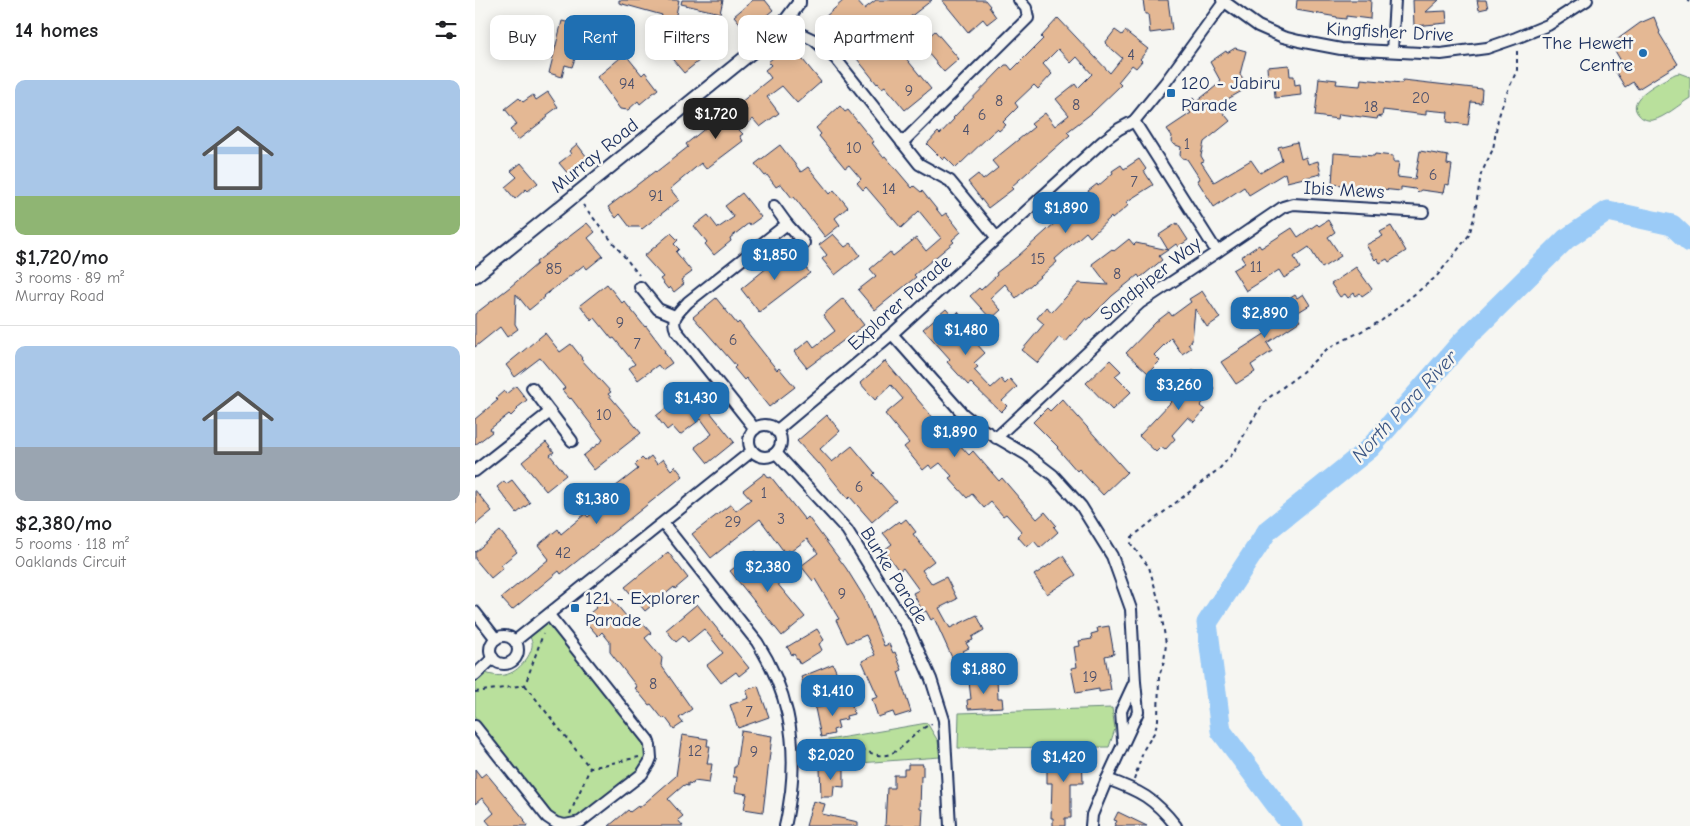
<!DOCTYPE html>
<meta charset="utf-8">
<style>
:root{--surface:#fff;--page:#f6f6f6;--text:#202124;--muted:#757577;--line:#e0e0e0;--accent:#1f6fb2}
body{margin:0;font-family:"Comic Neue",sans-serif;background:var(--page);color:var(--text);height:100vh;display:flex;flex-direction:column;font-size:19px;white-space:nowrap}
*{box-sizing:border-box;margin:0}
p{font-size:16px;color:var(--muted)}
.icon{flex:none;width:28px;height:28px;fill:none;stroke:currentColor;stroke-width:2;stroke-linecap:round;stroke-linejoin:round}
.map{position:relative;flex:1;overflow:hidden}
.sheet{display:flex;flex-direction:column;background:var(--surface);width:475px}
.sheet>*{flex:none}
.top-card{position:absolute;left:15px;top:15px;width:475px;height:45px;display:flex;gap:10px}
.price{position:absolute;translate:-50% -42px;padding:0 11px;border-radius:10px;background:var(--accent);color:#fff;font-size:16px;line-height:32px;filter:drop-shadow(0 1px 2px #0008)}
.price::after{content:'';position:absolute;left:50%;top:30px;width:15px;height:11px;margin-left:-8px;background:inherit;clip-path:polygon(0 0,100% 0,50% 100%)}
.price.on{background:#222;color:#fff}
ul{padding:0;list-style:none}
li{display:grid;align-content:center;gap:10px;height:265px;padding:0 15px}
li+li{border-top:1px solid var(--line)}
li span{display:grid;place-items:center;height:155px;border-radius:10px;color:#555}
li>.icon{margin-inline-start:auto}
span .icon{width:90px;height:90px;fill:#fffc;stroke-width:1}
li b{font-size:21px}
h2{display:flex;justify-content:space-between;align-items:center;height:60px;padding:0 15px;font-size:21px}
.pill{padding:0 18px;border-radius:10px;background:var(--surface);box-shadow:0 2px 12px #0003;font-size:18px;line-height:45px}
.pill.on{background:var(--accent);color:#fff}
main{display:flex;flex:1;min-height:0}
.map>svg:first-child{display:block}
.green{fill:#b9e09c;stroke:#6a887d}
.lines{fill:none;stroke-linecap:round;stroke-linejoin:round}
.river{stroke:#9bcbf7;stroke-width:21}
.building{fill:#e4b894;stroke:#1b2f5e}
.minor-casing{stroke:#1b2f5e;stroke-width:14}
.tertiary-casing{stroke:#1b2f5e;stroke-width:16}
.path{stroke:#1b2f5e;stroke-width:2;stroke-dasharray:4 4;stroke-linecap:butt}
.minor{stroke:#f6f6f2;stroke-width:10}
.tertiary{stroke:#f6f6f2;stroke-width:12}
.poi-dot{fill:#1f6fb2;stroke:#f6f6f2;stroke-width:2}
.labels{text-anchor:middle;stroke-width:5;stroke-linejoin:round;paint-order:stroke}
.number-label{font-size:16px;fill:#4d516c}
.street-label{font-size:19px;fill:#1b2f5e;stroke:#f6f6f2}
.poi-label{font-size:19px;fill:#1b2f5e;stroke:#f6f6f2;text-anchor:start}
.water-label{font-size:20px;font-style:italic;fill:#3b5684;stroke:#f6f6f2}
</style>
<main>
<section class="sheet">
<h2>14 homes<svg class="icon" aria-label="filters" viewBox="0 0 24 24"><path d="M4 7h16M4 17h16"/><circle cx="9" cy="7" r="2"/><circle cx="15" cy="17" r="2"/></svg></h2>
<ul>
<li><span style="background:linear-gradient(#a9c7e8 75%,#8fb573 0)"><svg class="icon" aria-label="home" viewBox="0 0 24 24"><path d="M3 11l9-7 9 7M6 9v11h12V9"/></svg></span><div><b>$1,720/mo</b><p>3 rooms · 89 m²</p><p>Murray Road</p></div></li>
<li><span style="background:linear-gradient(#a9c7e8 65%,#9aa5b1 0)"><svg class="icon" aria-label="home" viewBox="0 0 24 24"><path d="M3 11l9-7 9 7M6 9v11h12V9"/></svg></span><div><b>$2,380/mo</b><p>5 rooms · 118 m²</p><p>Oaklands Circuit</p></div></li>
</ul>
</section>
<div class="map">
<svg width="1215" height="826" viewBox="0 0 1215 826">
<rect width="100%" height="100%" fill="#f6f6f2"/>
<filter id="ink" filterUnits="userSpaceOnUse"><feTurbulence type="fractalNoise" baseFrequency=".02" numOctaves="2"/><feDisplacementMap in="SourceGraphic" scale="10" xChannelSelector="R" yChannelSelector="G"/><feConvolveMatrix kernelMatrix="1 2 1 2 8 2 1 2 1" color-interpolation-filters="sRGB"/></filter>
<g filter="url(#ink)">
<g class="green">
<path d="M1204,73L1215,77V98C1205,104 1189,118 1178,120C1173,121 1167,119 1164,115C1148,98 1188,81 1200,74Z"/>
<path d="M74,615L172,740L174,763L105,822L81,823L0,726V675L5,671C24,679 37,677 50,661C54,656 58,648 57,642C56,639 54,635 53,631Z"/>
<path d="M637,708L640,729L634,747L483,748L484,713Z"/>
<path d="M452,723L463,741L465,757L331,767L330,744Z"/>
</g>
<g class="lines">
<path class="river" d="M817,826L746,731L732,623L793,530L895,448L986,343L1091,239L1133,211L1197,225L1215,242"/>
</g>
<g class="building">
<path d="M144,0H204L198,29L184,26L187,15L144,3Z"/>
<path d="M207,0H248L245,13L206,4Z"/>
<path d="M278,0H290L298,10L280,25L277,21L269,28L259,16Z"/>
<path d="M369,0H381L389,9L401,0H457L412,35L456,89L430,110L410,86L407,88L403,83L402,84L371,45L373,43L360,29L358,31L351,24L353,22L349,18Z"/>
<path d="M467,0H510L515,6L514,7L521,17L512,24L508,19L493,32Z"/>
<path d="M668,0H693L697,30L675,33L673,14H670Z"/>
<path d="M822,0H896L895,19L871,16V19L862,18V17L821,10Z"/>
<path d="M938,0H964L951,12L971,11L972,23L939,26Z"/>
<path d="M1002,0H1011L1013,8L1004,10Z"/>
<path d="M228,17L246,43L209,73L198,60L211,50L209,48L221,39L212,28Z"/>
<path d="M1179,17L1185,32L1184,33L1203,64L1163,89L1158,82L1150,87L1137,66L1146,61L1136,44L1165,23Z"/>
<path d="M583,18L635,73L647,58L630,43L640,30L647,35L650,31L673,49L665,59L667,61L661,68L657,65L643,82L646,85L617,113L592,132L595,135L536,187L538,189L513,208L493,182L503,174L508,180L523,168L517,161L559,127L556,124L570,113L580,126L594,115L581,99L600,84L603,88L617,74L602,57L596,63L583,49L568,64L577,74L563,89L559,85L540,103L543,107L528,122L531,125L524,131L522,129L516,134L481,168L470,157L468,160L452,144L463,132L465,134L479,119L478,118L530,65H533L537,70L568,39L566,37Z"/>
<path d="M87,21L104,25L102,33L114,36L110,55L102,53L97,67L90,65L87,77L74,73Z"/>
<path d="M460,31L484,59L469,72L447,46L454,41L452,38Z"/>
<path d="M315,44L346,82L322,103L307,86L292,97L304,113L285,127L278,119L264,130L268,134L265,136L268,141L231,169L226,163L195,189L204,200L167,229L165,227H155L145,214L141,218L133,207L180,171L181,172L213,147L211,144L259,105L261,106L296,78L290,70L296,65L293,62Z"/>
<path d="M760,48L771,51L765,74L769,80L767,91L742,105L755,121L729,142L726,156L729,161L726,162L739,182L776,160L785,173L807,160L803,147L822,142L826,159L831,157L833,164L843,161L846,174L812,182L810,173L774,195L769,187L739,207L722,180L725,179L712,159L707,158L705,155L706,147L698,144L696,141L697,136L692,129L716,113L709,106L718,98L721,102L746,82L735,62L751,51L752,53Z"/>
<path d="M150,54L167,75L170,72L183,89L165,104L163,101L153,110L145,109L122,77Z"/>
<path d="M814,65L815,76H819L820,85L825,84L826,95L800,98L799,80L793,81L792,67Z"/>
<path d="M844,78L862,80L861,84L885,86L886,79L927,83L928,80L1007,89L1006,103L996,102L993,125L972,122L973,112L951,110V115L908,110L907,117L903,116L902,119L864,114L863,119L840,116Z"/>
<path d="M73,92L83,107L72,115L73,117L43,140L35,130L42,124L30,109L44,98L48,102L58,95L61,100Z"/>
<path d="M365,106L370,112L373,110L399,142L397,143L408,157L410,156L437,188L439,186L446,192L447,191L467,216L471,213L486,232L477,240L479,242L439,275L441,277L400,310L383,290L401,276L395,269L415,252L418,256L441,238L451,251L466,238L444,211L426,228L391,187L388,190L382,183L386,179L374,165L370,168L344,136L346,134L341,128Z"/>
<path d="M102,144L115,161L94,175L84,163L96,154L94,151Z"/>
<path d="M305,145L326,172L333,167L355,194L359,190L373,207L360,218L365,225L350,237L319,197L317,198L306,184L301,187L292,175L290,176L280,164Z"/>
<path d="M945,151L973,156L972,164L977,165L974,185L970,184L968,193L946,190L943,192L940,189L926,187V191L857,184L859,153L899,156L900,154L918,156V162H924L922,177L940,179Z"/>
<path d="M664,159L671,169L669,171L678,185L651,202L654,205L637,219L636,217L615,237L611,232L580,259L582,262L541,298L530,284L515,298L526,310L516,319L495,296L504,288L506,290L522,275L521,273L543,256L590,214L591,215L614,193L613,191L622,184L623,186L638,173L637,171L646,165L649,169Z"/>
<path d="M46,163L63,183L53,191L51,189L40,199L30,187L42,177L36,171Z"/>
<path d="M267,193L286,217L275,225L274,223L255,238L256,241L239,255L230,244L232,242L219,226L233,215L243,228L259,217L250,206Z"/>
<path d="M853,220L860,232L853,237L866,256L847,268L834,247L819,257L825,268L809,278L804,270L771,291L758,270L770,263L766,257L784,245L786,248L817,228L823,237L842,224L844,226Z"/>
<path d="M112,223L120,232L113,238L128,256L112,269L109,265L69,296L70,297L54,310L41,294L40,324L43,329L32,337L25,327L0,347V314L35,287L62,264L61,262Z"/>
<path d="M702,223L713,240L703,247L701,244L693,250L684,235Z"/>
<path d="M916,226L931,251L914,262L912,259L905,263L902,258L900,260L891,245L908,236L905,232Z"/>
<path d="M196,233L203,240L199,244L204,249L201,252L217,272L206,280L209,284L199,292L195,287L193,289L185,279L188,277L169,256Z"/>
<path d="M358,234L370,247L376,243L385,255L360,275L347,259L352,255L344,245Z"/>
<path d="M654,239L659,245L661,243L693,250L684,256L687,260L665,278L663,275L637,296L615,318L612,320L611,318L591,342L584,337L563,363L547,350L569,324L562,318L571,307L577,312L604,283L633,285L617,264L637,249L639,251Z"/>
<path d="M315,249L335,273L284,312L266,289Z"/>
<path d="M881,267L897,289L887,296L885,293L881,296L879,293L873,298L870,294L865,297L856,284Z"/>
<path d="M132,284L147,303L149,301L170,327L171,326L190,351L189,352L197,363L187,370L183,365L163,380L154,368L160,364L139,338L137,339L120,318L117,321L105,305Z"/>
<path d="M727,291L745,318L732,327L720,309L717,341L713,344L716,348L707,354L696,338L679,355L685,361L673,373L651,353L681,322L694,312L697,316L716,302L714,299Z"/>
<path d="M828,294L835,305L820,314L825,321L792,343L797,351L776,365L780,372L761,384L746,362L791,333L788,329L800,321L794,312L820,295L822,298Z"/>
<path d="M241,298L262,324L264,322L302,370L304,368L320,387L294,407L271,378L269,380L259,368L261,366L218,317Z"/>
<path d="M368,298L389,325L332,368L319,352L334,340L339,347L360,331L348,315Z"/>
<path d="M471,309L478,317L483,312L489,320L487,321L495,330L491,332L510,353L499,363L503,367L499,370L516,388L526,379L530,384L535,379L542,387L527,401L532,406L526,412L496,383L493,385L472,362L475,359L448,329Z"/>
<path d="M70,333L85,352L96,344L107,358L106,359L136,392L133,394L166,433L119,470L108,456L128,440L96,398L95,399L87,390L90,388L65,358L40,377L31,365Z"/>
<path d="M635,360L646,371L640,376L656,392L637,410L611,383Z"/>
<path d="M410,361L471,433L472,431L494,455L498,451L524,481L527,478L562,519L570,512L581,525L579,527L583,532L565,548L559,541L552,547L542,536L547,532L531,514L528,516L516,502L509,508L497,494L492,498L474,478L477,476L465,463L457,469L454,465L448,470L429,447L434,443L410,414L428,399L416,385L400,400L385,383Z"/>
<path d="M719,369L724,374L728,370L736,377L732,381L740,389L725,406L730,410L719,422L713,417L697,435L700,439L690,450L686,447L681,452L664,436L696,402L695,400L704,391L702,389Z"/>
<path d="M41,386L52,400L42,408L43,409L36,416L34,414L15,429L17,432L0,445V419L23,400L21,398L29,391L31,394Z"/>
<path d="M216,388L259,442L233,463L220,447L237,434L226,419L205,435L197,426L192,430L181,416Z"/>
<path d="M587,399L652,472L628,495L604,469L602,471L582,448L583,447L558,422L572,408L575,411Z"/>
<path d="M352,415L365,431L345,449L357,462L377,446L400,473L398,475L421,501L397,522L375,497L373,499L344,463L343,464L322,441Z"/>
<path d="M71,442L79,452L75,455L91,475L71,491L47,462Z"/>
<path d="M176,456L182,464L188,459L196,470L200,466L208,476L86,574L84,571L37,610L26,598L74,559L63,545L83,529L86,534L110,514L113,517L140,495L136,490L163,469L160,465L167,458L170,461Z"/>
<path d="M290,473L294,478L296,477L330,520L333,517L371,568L389,597L409,646L414,644L418,653L420,652L427,670L423,672L436,712L420,717L418,712L403,717L397,699L403,697L387,661L400,655L391,635L372,643L361,620L364,619L340,579L338,581L326,566L343,553L332,539L315,552L314,550L310,553L285,519L236,558L217,534L256,504L261,511L276,499L268,490Z"/>
<path d="M37,480L55,503L42,513L22,487L29,481L31,484Z"/>
<path d="M0,490L17,511L0,525Z"/>
<path d="M431,519L441,532L438,534L459,561L447,570L457,584L471,577L482,599L464,608L475,628L502,615L509,630L497,637L498,640L491,643L494,648L488,651L491,656L479,662L459,618L456,620L451,611L448,612L438,593L444,590L428,568L424,571L409,550L417,544L408,533L424,521L426,523Z"/>
<path d="M25,531L42,552L26,565L28,568L16,578L0,559V552Z"/>
<path d="M281,551L296,569L297,568L306,578L301,582L330,617L307,636L255,571Z"/>
<path d="M193,552L213,578L200,589L199,587L170,611L150,587Z"/>
<path d="M588,556L601,575L572,594L559,575Z"/>
<path d="M130,591L157,623L163,618L176,633L170,638L187,658L186,665L217,709L204,718L208,723L199,729L190,717L188,719L176,704L174,705L160,688L162,687L135,652V642L127,632L123,636L108,619L122,607L118,601Z"/>
<path d="M222,604L274,668L264,676L261,672L246,683L232,665L248,653L229,629L213,642L208,636L201,642L191,630Z"/>
<path d="M634,626L639,654L630,656L636,690L624,692V689L601,693L596,668L602,667L599,647L605,646L604,641L617,639L616,634L623,632L622,628Z"/>
<path d="M342,629L349,640L344,644L347,650L325,664L319,654L317,655L312,647Z"/>
<path d="M358,664L366,683L334,697L326,677Z"/>
<path d="M522,680L523,698H527L528,707L493,709L492,700L496,699L494,682Z"/>
<path d="M283,686L294,717L263,728L255,705L274,698L271,690Z"/>
<path d="M376,701L379,714L371,716L372,719L362,721L364,728L358,730L359,734L346,737L340,708Z"/>
<path d="M266,731L297,736L288,812L269,809L272,794L260,792L262,777H258L259,767H261Z"/>
<path d="M207,735L233,739L232,746H235L232,764H237L234,783L219,781L218,784L213,783V786L209,785L193,799L208,816L203,820L208,826H134L153,810L155,812L163,806L164,808L201,776Z"/>
<path d="M595,749H607L608,783H596V818H590V826H578V818H576L577,783H572V756H595Z"/>
<path d="M433,764H448V776H446L445,809L448,810L447,826H410L412,788H419V775H429V769H433Z"/>
<path d="M345,768L369,769V787L359,786L358,797H346Z"/>
<path d="M0,769L6,777L11,773L50,820L49,821L53,826H16L11,820L19,813L7,798L0,804Z"/>
<path d="M338,801L350,804L347,814L383,822V826H331Z"/>
<path d="M643,812L672,826H639L642,821L639,820Z"/>
</g>
<g class="lines">
<defs>
<g id="minor">
<path d="M747,0L783,26L808,37L824,41L866,49L966,54L1012,48L1041,38L1073,25L1112,0"/>
<path d="M310,22L322,32L339,40L361,59L444,164L475,181L522,238"/>
<path d="M917,51L920,0"/>
<path d="M427,143L553,18L551,8L544,0"/>
<path d="M299,206L312,224L329,243"/>
<path d="M742,252L808,207L818,204L948,212"/>
<path d="M165,287L183,309L200,316"/>
<path d="M417,334L488,414L507,429L552,455L578,475L606,506L637,556L656,609L660,682L663,712L632,779L617,815L616,826"/>
<path d="M57,388L97,441"/>
<circle cx="290" cy="441" r="16"/>
<path d="M280,429L201,330C195,318 205,311 213,302L312,224"/>
<path d="M301,431L417,334L628,141L644,129L659,121L690,83L749,2"/>
<path d="M521,438L665,303L742,252L659,121"/>
<path d="M301,453L372,530L434,630L456,679L469,720L475,826"/>
<path d="M0,471L75,412"/>
<path d="M188,523L282,642C312,689 322,737 316,792C314,803 313,815 310,826"/>
<path d="M0,612L21,639"/>
<circle cx="29" cy="650" r="14"/>
<path d="M40,641L277,451"/>
<path d="M0,675L18,658"/>
<path d="M0,726L72,817L81,823L90,825L105,822L167,774L174,763L176,758L175,745L173,740L74,615"/>
<path d="M648,740L646,711L659,683"/>
<path d="M632,779C665,791 679,798 701,826"/>
</g>
<path id="tertiary" d="M0,276L303,31L324,3V0"/>
</defs>
<use href="#minor" class="minor-casing"/>
<use href="#tertiary" class="tertiary-casing"/>
<g class="path">
<path d="M1213,0L1215,2"/>
<path d="M108,205L164,275"/>
<path d="M50,685L115,768L164,757"/>
<path d="M0,692L50,685L68,634"/>
<path d="M328,750C357,774 360,744 380,748C393,750 404,760 417,753C433,746 439,730 457,724"/>
<path d="M659,780L669,749L679,733L683,720L684,676L689,662L691,644L685,605L674,567L656,544L657,537L745,468L760,451L778,419L791,400L825,374L852,349L906,321L961,277L978,256L994,235L999,218L1006,174L1018,149L1023,119L1030,97L1042,70V48"/>
<path d="M95,814L115,768"/>
</g>
<use href="#minor" class="minor"/>
<use href="#tertiary" class="tertiary"/>
</g>
</g>
<g class="poi-dot">
<circle cx="1168" cy="53" r="5"/>
<rect x="691" y="88" width="10" height="10" rx="2.5"/>
<rect x="95" y="603" width="10" height="10" rx="2.5"/>
</g>
<g class="labels">
<g class="number-label">
<text x="656" y="60">4</text>
<text x="152" y="89">94</text>
<text x="434" y="96">9</text>
<text x="946" y="103">20</text>
<text x="524" y="106">8</text>
<text x="601" y="110">8</text>
<text x="896" y="112">18</text>
<text x="507" y="120">6</text>
<text x="491" y="135">4</text>
<text x="712" y="149">1</text>
<text x="379" y="153">10</text>
<text x="958" y="180">6</text>
<text x="659" y="187">7</text>
<text x="414" y="194">14</text>
<text x="181" y="201">91</text>
<text x="563" y="264">15</text>
<text x="781" y="272">11</text>
<text x="79" y="274">85</text>
<text x="642" y="279">8</text>
<text x="145" y="328">9</text>
<text x="258" y="345">6</text>
<text x="162" y="349">7</text>
<text x="129" y="420">10</text>
<text x="384" y="492">6</text>
<text x="289" y="498">1</text>
<text x="306" y="524">3</text>
<text x="258" y="527">29</text>
<text x="88" y="558">42</text>
<text x="367" y="599">9</text>
<text x="615" y="682">19</text>
<text x="178" y="689">8</text>
<text x="274" y="717">7</text>
<text x="220" y="756">12</text>
<text x="279" y="757">9</text>
</g>
<g class="street-label">
<text transform="translate(915 31) rotate(3)" y="7">Kingfisher Drive</text>
<text transform="translate(119 155) rotate(-39)" y="7">Murray Road</text>
<text transform="translate(869 189) rotate(3)" y="7">Ibis Mews</text>
<text transform="translate(675 278) rotate(-38)" y="7">Sandpiper Way</text>
<text transform="translate(424 302) rotate(-42)" y="7">Explorer Parade</text>
<text transform="translate(420 575) rotate(58)" y="7">Burke Parade</text>
</g>
<g class="poi-label">
<text x="1158" y="49" text-anchor="end">The Hewett<tspan x="1158" dy="22">Centre</tspan></text>
<text x="706" y="89">120 - Jabiru<tspan x="706" dy="22">Parade</tspan></text>
<text x="110" y="604">121 - Explorer<tspan x="110" dy="22">Parade</tspan></text>
</g>
<g class="water-label">
<text transform="translate(929 406) rotate(-47)" y="7">North Para River</text>
</g>
</g>
</svg>
<b class="price on" style="left:241px;top:140px">$1,720</b>
<b class="price" style="left:591px;top:234px">$1,890</b>
<b class="price" style="left:300px;top:281px">$1,850</b>
<b class="price" style="left:790px;top:339px">$2,890</b>
<b class="price" style="left:491px;top:356px">$1,480</b>
<b class="price" style="left:704px;top:411px">$3,260</b>
<b class="price" style="left:221px;top:424px">$1,430</b>
<b class="price" style="left:480px;top:458px">$1,890</b>
<b class="price" style="left:122px;top:525px">$1,380</b>
<b class="price" style="left:293px;top:593px">$2,380</b>
<b class="price" style="left:509px;top:695px">$1,880</b>
<b class="price" style="left:358px;top:717px">$1,410</b>
<b class="price" style="left:356px;top:781px">$2,020</b>
<b class="price" style="left:589px;top:783px">$1,420</b>
<div class="top-card">
<a class="pill">Buy</a>
<a class="pill on">Rent</a>
<a class="pill">Filters</a>
<a class="pill">New</a>
<a class="pill">Apartment</a>
</div>
</div>
</main>
